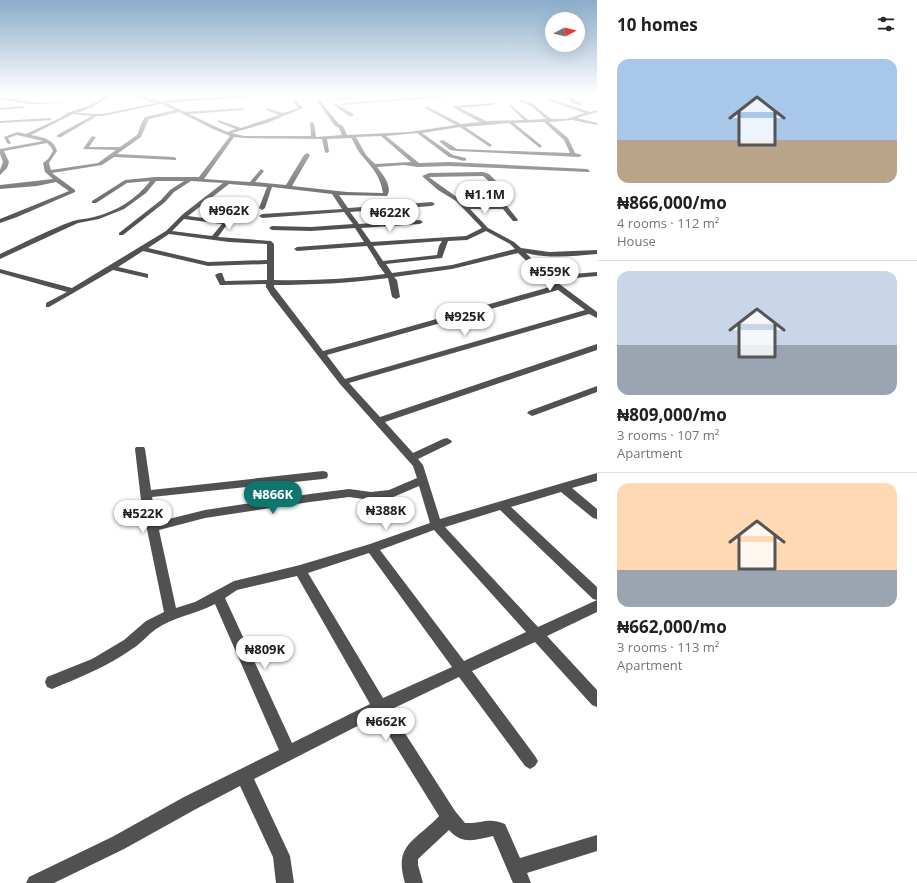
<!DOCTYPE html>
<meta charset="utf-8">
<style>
:root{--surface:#fff;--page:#f6f6f6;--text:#202124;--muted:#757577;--line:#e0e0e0;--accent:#0f766e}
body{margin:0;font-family:"Open Sans",sans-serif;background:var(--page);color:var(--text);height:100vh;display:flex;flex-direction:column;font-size:15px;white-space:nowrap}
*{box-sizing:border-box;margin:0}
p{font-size:13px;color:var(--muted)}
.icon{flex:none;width:22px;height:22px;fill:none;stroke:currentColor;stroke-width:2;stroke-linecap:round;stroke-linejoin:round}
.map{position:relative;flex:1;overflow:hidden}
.details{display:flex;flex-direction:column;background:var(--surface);width:320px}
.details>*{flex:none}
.needle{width:26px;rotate:83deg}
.buttons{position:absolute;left:545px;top:12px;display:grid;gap:8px}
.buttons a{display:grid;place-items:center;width:40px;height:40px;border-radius:50%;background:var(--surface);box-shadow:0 4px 16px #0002;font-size:20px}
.price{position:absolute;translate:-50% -34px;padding:0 9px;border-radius:14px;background:#fff;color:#222;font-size:13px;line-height:26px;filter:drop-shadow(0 1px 2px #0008)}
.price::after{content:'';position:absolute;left:50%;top:24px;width:12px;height:9px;margin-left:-6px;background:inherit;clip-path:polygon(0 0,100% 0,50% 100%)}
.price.current{background:var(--accent);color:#fff}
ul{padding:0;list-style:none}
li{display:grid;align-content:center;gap:8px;height:212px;padding:0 20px}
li+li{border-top:1px solid var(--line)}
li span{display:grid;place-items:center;height:124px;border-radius:12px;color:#555}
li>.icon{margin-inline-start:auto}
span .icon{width:72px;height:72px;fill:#fffc;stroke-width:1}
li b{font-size:17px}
h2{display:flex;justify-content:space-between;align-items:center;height:48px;padding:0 20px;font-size:17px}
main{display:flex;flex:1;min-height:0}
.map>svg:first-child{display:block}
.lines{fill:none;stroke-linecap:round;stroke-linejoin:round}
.minor{fill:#515151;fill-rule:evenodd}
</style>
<main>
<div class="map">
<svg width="597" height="883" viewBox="0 0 597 883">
<rect width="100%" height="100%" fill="#fff"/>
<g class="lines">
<g class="minor">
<path d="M107,95H112L93,107L77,113L103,114L156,103L128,95H139L161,102L171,100L243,95H271L166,103L185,112L244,108L243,110L189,114L227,132L236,129L218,122V120L241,128L279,115L266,110V108L283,113L298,108L294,102L296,101L303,108L267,123L232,133L244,136H311L310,123L312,122L314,123L316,137L342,135L339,128L335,126L317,101L319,100L339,124L343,126L347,135L409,132L456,125L425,108L426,106L461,124L480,122L454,108V106L495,103L494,105L460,108L486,121L524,120L509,106L510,104L528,120L546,119L531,106L519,101L520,99L533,104L551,119H566L585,113L547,100L548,98L590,112L597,110V112L577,118L597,123V125L572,120L549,122L568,138L575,153L582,155L579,157L457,151L450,150L439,141L443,140L457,149L570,153L564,140L544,122L514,123L542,146L540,148L509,123L465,127L492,145L490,147L460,127L422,133L453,155L466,158V160L464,161L449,157L417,133L386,136L419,163L449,162L587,169L590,171L589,172L449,166L418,167L404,165L377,167C383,175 393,186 387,196L339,195L348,208L432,202L435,204L432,206L350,212L359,224L420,220L423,222L420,224L361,228L371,242L466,236L482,228L456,201L438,190L422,176L429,173L483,172L489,174L508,193V195H504L483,176L429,177C441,187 455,194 466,205L507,206L518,220L517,221H513L503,209H470L488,228L514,242L521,248L549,252L597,250V254C574,256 549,259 526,253L549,276L597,272V276L554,280L597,312V318L589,314L349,383L380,417L597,344V350L385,422L413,453L443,439L447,438L452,441L451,443L418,459L423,465L440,519L597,473V481L572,488L597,509V519L593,518L561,492L511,507L597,587V600L593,599L500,510L445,527L538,627L597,600V612L547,636L597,690V707L592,705L535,642L472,671L535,756L538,761L535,766L530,769L525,766L459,677L390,710L455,811L465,823C482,824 488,817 505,824L520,858L597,835V851L527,873L531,883H513L493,836C475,840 462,845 449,830L418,859V865L423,883H405C393,844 416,841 439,816L377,716L254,779L290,856L294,883H276L273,857L240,786L196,809L124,849L54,883H26L29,877L112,837L184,797L279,750L215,604C196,614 173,617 156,629C147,635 141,644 132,649C106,667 81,677 52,689L47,687L45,682L47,677L92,659L124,640L146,621L164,612L141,500L135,449L136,447H144L145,449L151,490L323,471L327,472L328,475L327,478L323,479L152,497L157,522L205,510L310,494L349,489L371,492L389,490L417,478L413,466L340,384L271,295L266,287V284L223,285H220L215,275L219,273H222L225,281L267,280V264L208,266L143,251L118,267L148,274V278L113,270L49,307H46V303L67,292L0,273V269L72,288L166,231L183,214L223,183L191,181L174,192L165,202L123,235H119V233L161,200L170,190L184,181H156L146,193L124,209L99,219L78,223L0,259V254C24,243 48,230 73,221C80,219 87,219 94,217C115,212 137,199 150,181L127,183L96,203H92V201L125,180L155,177H199L230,136L213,129L179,112L149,119L141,137L117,154L174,157L176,158V160L114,157L102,165L52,173L75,190V192L17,217L0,223V219L69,191L56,182L37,186L0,189V185L53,179L45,172L43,163L48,159L53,151L51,147L47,143L4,151L9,162L7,168L0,175V170L3,162L0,154V149L43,141L17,135L8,138L11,143L9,144L7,143L4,137L17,132L26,134L60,118L67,113L91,105ZM161,104L175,110L145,117L142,122L137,135L120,147H89L96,137L92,136L83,149L116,150L98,163L51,170L49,163L57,151C54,139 42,137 31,135L73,114L92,116L57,135V137H61L97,116H103ZM381,136L411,162L375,164L366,155L356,137ZM234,137L244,138L322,139L325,152L327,153L329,152L327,139L351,138C355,144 358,152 363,157C374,170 380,176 383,193L347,192L292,186L310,155L307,153L304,155L286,185L255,182L264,171L261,169L250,182L204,179ZM229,184L267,187L259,208L262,210L265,208L272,187L332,194L342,209L262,214L259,216L262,218L344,212L353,224L311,227L272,226L269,228L272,230L311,231L355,228L364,242L297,247L294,249L297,251L367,246L377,262V263L385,274C348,279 312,281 274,280V244L271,241L218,237L228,223L226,221L188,216ZM184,219L222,224L212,236L172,231ZM486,231L510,244L515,249L452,265L392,273L386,264L442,258L448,241L467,240ZM169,234L229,242L267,244V260L208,262L148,248ZM442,241L439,246L437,255L383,261L373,246ZM518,253L553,286L323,351L274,287V285C312,285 350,283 388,278L392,297L396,299L400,297L397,280L394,277L452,269ZM558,290L585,310L345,379L327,355ZM419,486L430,523L370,544L300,565L234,581L195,602L176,608L159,530L205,518L310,502L349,497L371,500L391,498ZM434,530L526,632L464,661L380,550ZM369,553L452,667L383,698L308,573ZM297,576L370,704L292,743L225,598L237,590Z"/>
<path d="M447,95H471L342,105L340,104Z"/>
<path d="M562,95H568L582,104L580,105L570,102V100Z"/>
<path d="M0,97L29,102L71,103L29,104L0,99Z"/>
<path d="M352,97L353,99L335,100L333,99Z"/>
<path d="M335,103L353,114V116H349L334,105Z"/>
<path d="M23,106L24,108L0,110V108Z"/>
<path d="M50,118L52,120L0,123V121Z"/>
<path d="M597,386V392L535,415L532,416L527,413L529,411Z"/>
</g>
</g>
<linearGradient id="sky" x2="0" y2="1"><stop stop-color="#8baccb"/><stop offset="0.43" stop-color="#fff"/><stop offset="1" stop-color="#fff" stop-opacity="0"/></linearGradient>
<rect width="597" height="219" fill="url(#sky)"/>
</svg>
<div class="buttons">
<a><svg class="needle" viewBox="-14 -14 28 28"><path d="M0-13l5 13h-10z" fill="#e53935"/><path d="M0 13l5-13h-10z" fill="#757577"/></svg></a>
</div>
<b class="price" style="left:485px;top:215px">₦1.1M</b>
<b class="price" style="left:229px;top:231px">₦962K</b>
<b class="price" style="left:390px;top:233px">₦622K</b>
<b class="price" style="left:550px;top:292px">₦559K</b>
<b class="price" style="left:465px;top:337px">₦925K</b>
<b class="price current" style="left:273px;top:515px">₦866K</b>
<b class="price" style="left:386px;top:531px">₦388K</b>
<b class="price" style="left:143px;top:534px">₦522K</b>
<b class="price" style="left:265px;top:670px">₦809K</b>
<b class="price" style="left:386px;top:742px">₦662K</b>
</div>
<section class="details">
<h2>10 homes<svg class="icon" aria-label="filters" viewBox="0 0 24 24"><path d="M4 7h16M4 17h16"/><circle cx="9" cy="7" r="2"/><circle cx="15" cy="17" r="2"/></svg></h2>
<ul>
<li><span style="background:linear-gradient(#a9c7e8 65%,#b9a48a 0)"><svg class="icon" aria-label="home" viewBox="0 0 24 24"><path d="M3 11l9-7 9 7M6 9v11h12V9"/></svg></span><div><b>₦866,000/mo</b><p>4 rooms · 112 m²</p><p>House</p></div></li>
<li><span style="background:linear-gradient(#c9d6e8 60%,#9aa5b1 0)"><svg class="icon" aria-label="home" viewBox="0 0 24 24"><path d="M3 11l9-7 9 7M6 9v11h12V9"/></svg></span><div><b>₦809,000/mo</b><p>3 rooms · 107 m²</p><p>Apartment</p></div></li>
<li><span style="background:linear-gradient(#ffd9b3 70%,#9aa5b1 0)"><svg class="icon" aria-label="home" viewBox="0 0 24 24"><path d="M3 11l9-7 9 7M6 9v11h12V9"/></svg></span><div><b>₦662,000/mo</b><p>3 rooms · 113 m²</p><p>Apartment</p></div></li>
</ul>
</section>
</main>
